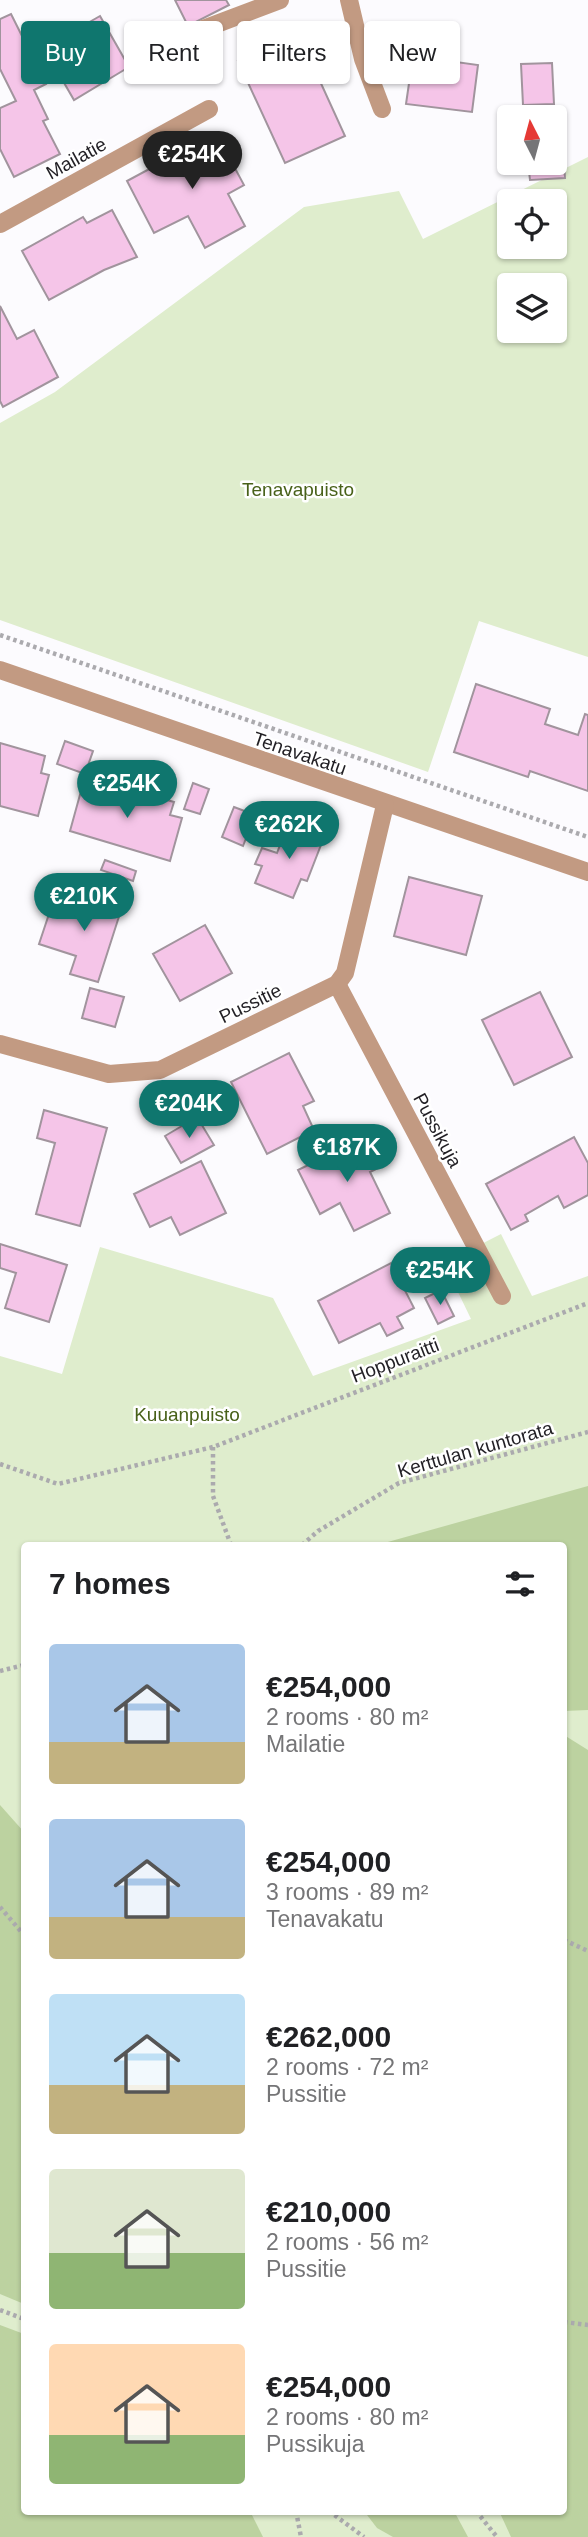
<!DOCTYPE html>
<meta charset="utf-8">
<style>
:root{--surface:#fff;--page:#f6f6f6;--text:#202124;--muted:#757577;--accent:#0f766e}
body{margin:0;font-family:Arial,sans-serif;background:var(--page);color:var(--text);height:100vh;display:flex;flex-direction:column;font-size:26px;white-space:nowrap}
*{box-sizing:border-box;margin:0}
p{font-size:23px;color:var(--muted)}
.icon{flex:none;width:38px;height:38px;fill:none;stroke:currentColor;stroke-width:2;stroke-linecap:round;stroke-linejoin:round}
.map{position:relative;flex:1;overflow:hidden}
.details{position:absolute;left:21px;top:1542px;width:546px;height:973px;display:flex;flex-direction:column;background:var(--surface);border-radius:7px;box-shadow:0 2px 5px #0004}
.details>*{flex:none}
.top-card{position:absolute;left:21px;top:21px;width:546px;height:63px;display:flex;gap:14px}
.needle{width:46px;rotate:354deg}
.fabs{position:absolute;left:497px;top:105px;display:grid;gap:14px}
.fabs a{display:grid;place-items:center;width:70px;height:70px;border-radius:7px;background:var(--surface);box-shadow:0 2px 5px #0004;font-size:35px}
.price{position:absolute;translate:-50% -60px;padding:0 16px;border-radius:24px;background:var(--accent);color:#fff;font-size:23px;line-height:46px;filter:drop-shadow(0 2px 4px #0008)}
.price::after{content:'';position:absolute;left:50%;top:42px;width:21px;height:16px;margin-left:-10px;background:inherit;clip-path:polygon(0 0,100% 0,50% 100%)}
.price.on{background:#222;color:#fff}
ul{padding:0;list-style:none}
li{display:flex;align-items:center;gap:21px;height:175px;padding:0 28px}
li span{display:grid;place-items:center;flex:none;width:196px;height:140px;border-radius:7px;color:#555}
li>.icon{margin-inline-start:auto}
span .icon{width:84px;height:84px;fill:#fffc;stroke-width:1}
li b{font-size:30px}
h2{display:flex;justify-content:space-between;align-items:center;height:84px;padding:0 28px;font-size:30px}
.tag{padding:0 24px;border-radius:7px;background:var(--surface);box-shadow:0 2px 5px #0004;font-size:24px;line-height:63px}
.tag.on{background:var(--accent);color:#fff}
.map>svg:first-child{display:block}
.green{fill:#dfedcd;fill-rule:evenodd}
.forest{fill:#bcd2a0}
.building{fill:#f5c5e8;stroke:#a1949d;stroke-width:2}
.lines{fill:none;stroke-linecap:round;stroke-linejoin:round}
.path{stroke:#abaaae;stroke-width:4.5;stroke-dasharray:3.5 3.5;stroke-linecap:butt}
.service{stroke:#c29a82;stroke-width:18}
.minor{stroke:#c29a82;stroke-width:18}
.labels{text-anchor:middle;stroke-width:5;stroke-linejoin:round;paint-order:stroke}
.street-label{font-size:19px;fill:#211f24;stroke:#fff}
.park-label{font-size:19px;fill:#486119;stroke:#fff}
</style>
<div class="map">
<svg width="588" height="2537" viewBox="0 0 588 2537">
<rect width="100%" height="100%" fill="#fcfbfe"/>
<g class="green">
<path d="M588,157V657L479,621L428,772L0,620V423L55,392L304,207L399,191L423,239ZM509,201H555V247H509ZM509,285H555V331H509Z"/>
<path d="M501,1234L532,1296L588,1276V2537H0V1356L62,1374L100,1247L273,1298L313,1376L471,1319L444,1263ZM24,1545H564V2511H24Z"/>
</g>
<g class="forest">
<path d="M588,1486V1710L564,1711V1545H377Z"/>
<path d="M564,1735L588,1750V2537H511L499,2511H564Z"/>
<path d="M0,1805L24,1832V2304L0,2294Z"/>
<path d="M0,2325L24,2334V2511H250L263,2537H0Z"/>
<path d="M364,2511H454L468,2537H393L377,2528Z"/>
</g>
<g class="building">
<path d="M175,0H226L229,5L188,26Z"/>
<path d="M11,14L46,84L34,90L48,119L43,121L60,154L14,177L0,149V108L16,101L0,69V19Z"/>
<path d="M100,16L129,67L74,100L44,48Z"/>
<path d="M298,33L345,136L285,163L238,61Z"/>
<path d="M413,56L478,65L472,112L406,104Z"/>
<path d="M552,63L554,104L523,105L521,64Z"/>
<path d="M216,133L244,185L228,194L245,226L205,248L188,216L154,233L127,181Z"/>
<path d="M555,148H563L565,178L530,180L528,163H555Z"/>
<path d="M112,210L137,257L104,270L49,300L22,251L83,217L87,223Z"/>
<path d="M0,306L17,339L34,330L58,377L3,407L0,401Z"/>
<path d="M476,684L550,709L545,724L578,735L585,714L588,715V791L530,771L528,777L454,752Z"/>
<path d="M65,741L93,751L85,774L57,764Z"/>
<path d="M0,743L45,756L41,773L49,775L38,816L0,806Z"/>
<path d="M93,779L174,802L170,815L182,818L170,861L70,831L81,791L89,794Z"/>
<path d="M193,783L209,789L200,814L184,809Z"/>
<path d="M234,807L255,815L243,846L222,837Z"/>
<path d="M288,824L324,837L307,881L301,879L293,898L255,883L262,866L255,864L262,848L277,853Z"/>
<path d="M105,860L136,871L133,881L101,870Z"/>
<path d="M409,877L482,896L466,955L394,936Z"/>
<path d="M78,890L123,904L98,982L70,974L76,956L39,944L50,911L69,917Z"/>
<path d="M205,925L232,973L180,1001L153,954Z"/>
<path d="M90,988L124,997L115,1027L82,1018Z"/>
<path d="M540,992L572,1057L514,1085L482,1020Z"/>
<path d="M289,1053L314,1101L303,1106L314,1130L267,1154L231,1082Z"/>
<path d="M44,1110L107,1128L80,1226L36,1214L55,1143L37,1138Z"/>
<path d="M197,1117L214,1145L181,1163L165,1136Z"/>
<path d="M574,1137L588,1163V1195L564,1208L558,1196L525,1215L528,1221L511,1230L486,1184Z"/>
<path d="M363,1138L378,1168L370,1172L390,1213L354,1231L340,1203L320,1214L298,1170Z"/>
<path d="M201,1161L226,1213L180,1235L171,1217L150,1227L134,1194Z"/>
<path d="M0,1244L67,1265L49,1322L5,1308L16,1273L0,1268Z"/>
<path d="M391,1263L414,1308L397,1317L403,1328L387,1336L380,1323L339,1343L318,1301Z"/>
<path d="M441,1290L454,1316L438,1324L425,1298Z"/>
</g>
<g class="lines">
<g class="path">
<path d="M0,635L588,837"/>
<path d="M213,1447V1496L231,1545"/>
<path d="M0,1464L58,1484L213,1447L588,1303"/>
<path d="M302,1545L318,1531L399,1483L588,1432"/>
<path d="M0,1671L24,1665"/>
<path d="M0,1907L24,1935"/>
<path d="M564,1940L588,1951"/>
<path d="M0,2310L24,2319"/>
<path d="M564,2322L588,2325"/>
<path d="M296,2511L301,2537"/>
<path d="M329,2511L364,2537"/>
<path d="M476,2511L497,2537"/>
</g>
<g class="service">
<path d="M349,0L363,59L382,109"/>
<path d="M198,31L280,0"/>
</g>
<g class="minor">
<path d="M0,224L209,109"/>
<path d="M0,670L588,872"/>
<path d="M337,984L502,1296"/>
<path d="M0,1044L109,1074L160,1070L337,984L345,973L385,805"/>
</g>
</g>
<g class="labels">
<g class="street-label">
<text transform="translate(76 158) rotate(-29)" y="7">Mailatie</text>
<text transform="translate(300 753) rotate(19)" y="7">Tenavakatu</text>
<text transform="translate(250 1003) rotate(-26)" y="7">Pussitie</text>
<text transform="translate(438 1130) rotate(62)" y="7">Pussikuja</text>
<text transform="translate(395 1360) rotate(-21)" y="7">Hoppuraitti</text>
<text transform="translate(475 1449) rotate(-16)" y="7">Kerttulan kuntorata</text>
</g>
<g class="park-label">
<text x="298" y="496">Tenavapuisto</text>
<text x="187" y="1421">Kuuanpuisto</text>
</g>
</g>
</svg>
<div class="fabs">
<a><svg class="needle" viewBox="-14 -14 28 28"><path d="M0-13l5 13h-10z" fill="#e53935"/><path d="M0 13l5-13h-10z" fill="#757577"/></svg></a>
<a><svg class="icon" aria-label="locate" viewBox="0 0 24 24"><circle cx="12" cy="12" r="6"/><path d="M12 2v4M12 18v4M2 12h4M18 12h4"/></svg></a>
<a><svg class="icon" aria-label="layers" viewBox="0 0 24 24"><path d="M12 4l9 5-9 5-9-5zM3 14l9 5 9-5"/></svg></a>
</div>
<b class="price on" style="left:192px;top:191px">€254K</b>
<b class="price" style="left:127px;top:820px">€254K</b>
<b class="price" style="left:289px;top:861px">€262K</b>
<b class="price" style="left:84px;top:933px">€210K</b>
<b class="price" style="left:189px;top:1140px">€204K</b>
<b class="price" style="left:347px;top:1184px">€187K</b>
<b class="price" style="left:440px;top:1307px">€254K</b>
<div class="top-card">
<a class="tag on">Buy</a>
<a class="tag">Rent</a>
<a class="tag">Filters</a>
<a class="tag">New</a>
</div>
<section class="details">
<h2>7 homes<svg class="icon" aria-label="filters" viewBox="0 0 24 24"><path d="M4 7h16M4 17h16"/><circle cx="9" cy="7" r="2"/><circle cx="15" cy="17" r="2"/></svg></h2>
<ul>
<li><span style="background:linear-gradient(#a9c7e8 70%,#c2b280 0)"><svg class="icon" aria-label="home" viewBox="0 0 24 24"><path d="M3 11l9-7 9 7M6 9v11h12V9"/></svg></span><div><b>€254,000</b><p>2 rooms · 80 m²</p><p>Mailatie</p></div></li>
<li><span style="background:linear-gradient(#a9c7e8 70%,#c2b280 0)"><svg class="icon" aria-label="home" viewBox="0 0 24 24"><path d="M3 11l9-7 9 7M6 9v11h12V9"/></svg></span><div><b>€254,000</b><p>3 rooms · 89 m²</p><p>Tenavakatu</p></div></li>
<li><span style="background:linear-gradient(#bfe0f5 65%,#c2b280 0)"><svg class="icon" aria-label="home" viewBox="0 0 24 24"><path d="M3 11l9-7 9 7M6 9v11h12V9"/></svg></span><div><b>€262,000</b><p>2 rooms · 72 m²</p><p>Pussitie</p></div></li>
<li><span style="background:linear-gradient(#dfe7d0 60%,#8fb573 0)"><svg class="icon" aria-label="home" viewBox="0 0 24 24"><path d="M3 11l9-7 9 7M6 9v11h12V9"/></svg></span><div><b>€210,000</b><p>2 rooms · 56 m²</p><p>Pussitie</p></div></li>
<li><span style="background:linear-gradient(#ffd9b3 65%,#8fb573 0)"><svg class="icon" aria-label="home" viewBox="0 0 24 24"><path d="M3 11l9-7 9 7M6 9v11h12V9"/></svg></span><div><b>€254,000</b><p>2 rooms · 80 m²</p><p>Pussikuja</p></div></li>
</ul>
</section>
</div>
